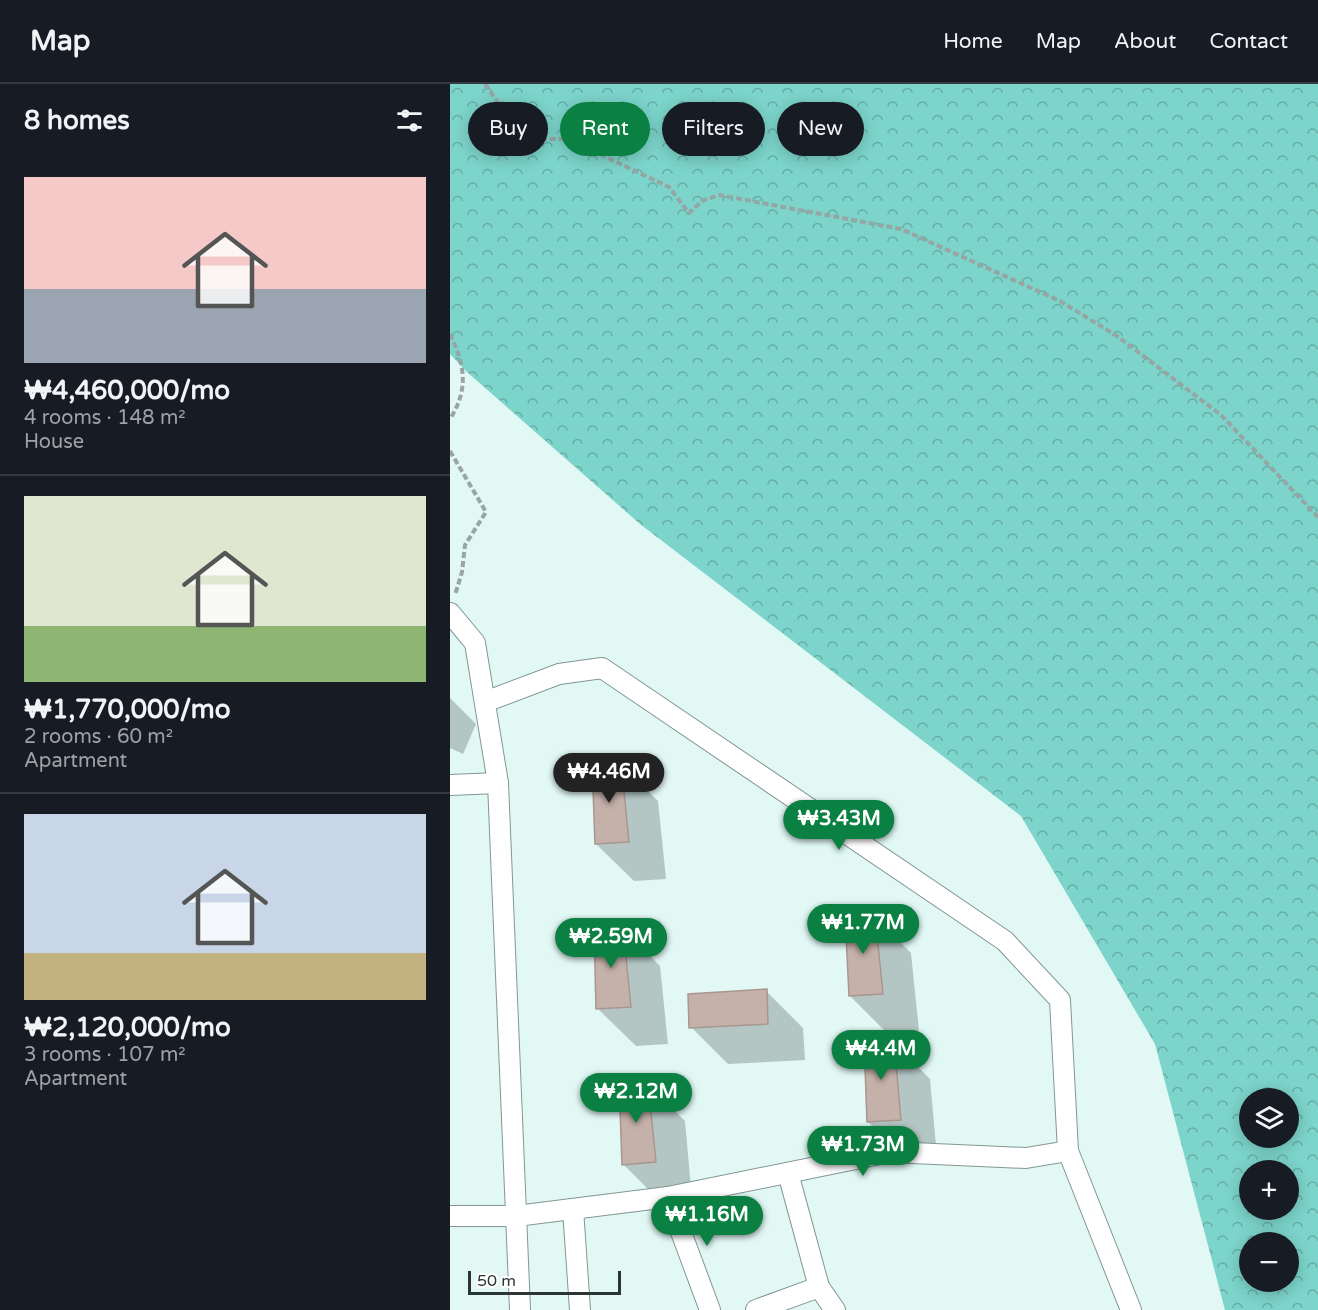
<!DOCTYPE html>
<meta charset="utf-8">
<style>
:root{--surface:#171b24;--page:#242831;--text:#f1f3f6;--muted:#9ea1a6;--line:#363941;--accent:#0b8043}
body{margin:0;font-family:"Varela Round",sans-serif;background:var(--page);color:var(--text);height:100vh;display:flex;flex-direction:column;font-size:22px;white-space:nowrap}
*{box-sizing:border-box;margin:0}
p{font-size:20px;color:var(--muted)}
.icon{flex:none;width:33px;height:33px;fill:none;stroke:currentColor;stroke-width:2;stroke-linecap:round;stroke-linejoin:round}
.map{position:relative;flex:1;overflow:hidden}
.panel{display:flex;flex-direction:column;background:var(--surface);width:450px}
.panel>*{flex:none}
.top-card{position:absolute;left:18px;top:18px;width:570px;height:54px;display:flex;gap:12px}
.buttons{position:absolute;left:789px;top:1004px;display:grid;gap:12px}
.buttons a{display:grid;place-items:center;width:60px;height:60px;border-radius:50%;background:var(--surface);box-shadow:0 3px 15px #0003;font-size:30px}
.scale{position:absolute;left:18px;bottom:15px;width:153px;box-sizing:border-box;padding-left:6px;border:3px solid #2c3534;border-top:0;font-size:16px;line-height:21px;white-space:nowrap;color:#2c3534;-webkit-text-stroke:4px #fff;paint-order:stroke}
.price{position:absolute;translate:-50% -51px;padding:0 14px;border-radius:21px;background:var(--accent);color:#fff;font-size:20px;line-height:39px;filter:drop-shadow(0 2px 3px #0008)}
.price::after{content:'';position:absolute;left:50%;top:36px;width:18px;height:14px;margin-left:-9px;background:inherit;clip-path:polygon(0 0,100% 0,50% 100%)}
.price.selected{background:#222;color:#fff}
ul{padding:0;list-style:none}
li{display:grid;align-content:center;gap:12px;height:318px;padding:0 24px}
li+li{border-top:2px solid var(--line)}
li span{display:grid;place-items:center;height:186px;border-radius:0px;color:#555}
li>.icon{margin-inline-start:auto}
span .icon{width:108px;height:108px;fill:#fffc;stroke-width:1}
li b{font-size:26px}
h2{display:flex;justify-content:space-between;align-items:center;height:72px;padding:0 24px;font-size:26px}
.tag{padding:0 21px;border-radius:27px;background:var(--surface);box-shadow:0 3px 15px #0003;font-size:21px;line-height:54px}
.tag.selected{background:var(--accent);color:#fff}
header{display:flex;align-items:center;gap:36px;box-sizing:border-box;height:84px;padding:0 30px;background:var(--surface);border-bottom:2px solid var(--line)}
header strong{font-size:28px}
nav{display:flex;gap:33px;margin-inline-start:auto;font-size:21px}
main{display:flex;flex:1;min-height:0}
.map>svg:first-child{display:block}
.forest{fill:url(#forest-crowns);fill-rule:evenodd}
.shadow{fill:#0003}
.building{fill:#c4b1aa;stroke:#a99690;stroke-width:1.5}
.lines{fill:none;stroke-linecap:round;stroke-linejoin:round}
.minor-casing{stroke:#829794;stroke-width:22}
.path{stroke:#95a6a4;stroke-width:4;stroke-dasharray:6 3;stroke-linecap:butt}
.minor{stroke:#fff;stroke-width:20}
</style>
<header>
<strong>Map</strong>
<nav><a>Home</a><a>Map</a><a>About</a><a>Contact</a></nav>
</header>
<main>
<section class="panel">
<h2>8 homes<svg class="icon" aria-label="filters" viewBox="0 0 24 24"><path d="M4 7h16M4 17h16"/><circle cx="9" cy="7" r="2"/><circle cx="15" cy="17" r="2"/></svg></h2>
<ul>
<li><span style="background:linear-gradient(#f6c9c9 60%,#9aa5b1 0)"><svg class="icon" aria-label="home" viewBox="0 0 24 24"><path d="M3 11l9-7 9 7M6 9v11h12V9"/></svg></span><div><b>₩4,460,000/mo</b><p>4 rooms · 148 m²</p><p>House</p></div></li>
<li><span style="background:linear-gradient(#dfe7d0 70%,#8fb573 0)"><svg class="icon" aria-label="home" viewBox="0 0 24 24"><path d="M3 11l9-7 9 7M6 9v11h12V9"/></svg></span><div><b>₩1,770,000/mo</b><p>2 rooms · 60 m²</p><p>Apartment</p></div></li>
<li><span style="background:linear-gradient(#c9d6e8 75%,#c2b280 0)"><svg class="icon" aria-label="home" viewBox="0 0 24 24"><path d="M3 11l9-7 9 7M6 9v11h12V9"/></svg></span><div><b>₩2,120,000/mo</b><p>3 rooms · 107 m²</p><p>Apartment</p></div></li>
</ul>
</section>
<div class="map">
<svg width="868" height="1226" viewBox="0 0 868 1226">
<defs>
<pattern id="forest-crowns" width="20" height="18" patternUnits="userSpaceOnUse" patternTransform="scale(1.5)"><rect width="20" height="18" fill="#7cd4ca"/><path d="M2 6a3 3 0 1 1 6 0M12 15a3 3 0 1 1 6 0" fill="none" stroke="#66ada5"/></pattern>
</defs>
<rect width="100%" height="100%" fill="#e1f8f5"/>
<path class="forest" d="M0,0H868V1226H775L705,960L571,732L190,440L17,288L0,270ZM800,1014H838V1053H800ZM800,1086H838V1125H800ZM800,1158H838V1197H800Z"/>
<g class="shadow">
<path d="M0,614L26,640L13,670L0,664Z"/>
<path d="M171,680L208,717L216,795L184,797L146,760Z"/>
<path d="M424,832L461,869L469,947L437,949L400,912Z"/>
<path d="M173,845L210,882L218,960L186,962L148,925Z"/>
<path d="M316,907L353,944L355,976L278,980L241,943Z"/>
<path d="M443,958L480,995L487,1073L455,1075L418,1038Z"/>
<path d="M198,1000L235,1037L242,1115L210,1117L173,1080Z"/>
</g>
<g class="building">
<path d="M142,678H171L179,758L145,760Z"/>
<path d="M395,830H425L433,910L399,912Z"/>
<path d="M144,843H173L181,923L146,925Z"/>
<path d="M317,905L318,940L239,944L238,910Z"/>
<path d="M414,955L444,957L451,1036L417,1038Z"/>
<path d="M169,998L198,999L206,1078L172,1081Z"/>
</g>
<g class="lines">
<defs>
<g id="minor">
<path d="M0,529L25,559L48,699L70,1226"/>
<path d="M35,618L109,590L152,584L555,857L610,916L618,1067"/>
<path d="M0,701L48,699"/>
<path d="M338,1089L369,1203"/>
<path d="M218,1113L260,1226"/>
<path d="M123,1125L130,1226"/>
<path d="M0,1132H66L218,1113L440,1068L576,1074L618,1067L681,1226"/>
<path d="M306,1226L369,1203L385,1226"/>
</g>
</defs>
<use href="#minor" class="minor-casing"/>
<g class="path">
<path d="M35,0L61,37L74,45L81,53L91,55H118L219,103L239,129L252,117L269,111L451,145L610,217L667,252L771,331L868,433"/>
<path d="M0,250C15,281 19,305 0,335"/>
<path d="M0,367L36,428L15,461L12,488L5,511"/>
</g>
<use href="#minor" class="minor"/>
</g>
</svg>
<div class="buttons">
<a><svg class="icon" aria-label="layers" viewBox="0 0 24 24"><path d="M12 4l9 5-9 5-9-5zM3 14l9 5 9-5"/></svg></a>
<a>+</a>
<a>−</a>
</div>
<div class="scale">50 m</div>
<b class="price selected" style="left:159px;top:720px">₩4.46M</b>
<b class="price" style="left:389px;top:767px">₩3.43M</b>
<b class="price" style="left:413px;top:871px">₩1.77M</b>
<b class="price" style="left:161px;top:885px">₩2.59M</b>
<b class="price" style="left:431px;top:997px">₩4.4M</b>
<b class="price" style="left:186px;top:1040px">₩2.12M</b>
<b class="price" style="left:413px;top:1093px">₩1.73M</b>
<b class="price" style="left:257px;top:1163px">₩1.16M</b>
<div class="top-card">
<a class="tag">Buy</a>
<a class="tag selected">Rent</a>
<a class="tag">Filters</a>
<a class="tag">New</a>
</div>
</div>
</main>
